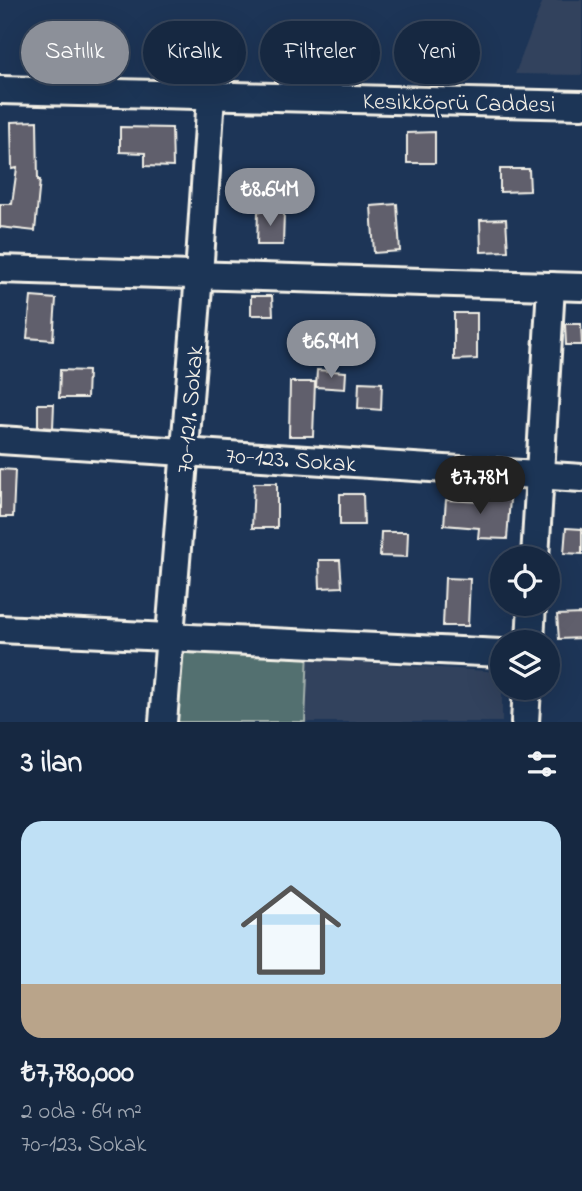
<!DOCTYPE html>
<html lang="tr">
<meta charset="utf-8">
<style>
:root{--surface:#162841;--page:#1f3048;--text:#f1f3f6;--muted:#9ea6b1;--line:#35445a;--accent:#8c9099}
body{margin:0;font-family:"Indie Flower",sans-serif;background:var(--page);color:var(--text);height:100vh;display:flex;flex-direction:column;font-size:26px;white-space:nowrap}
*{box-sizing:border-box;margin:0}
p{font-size:23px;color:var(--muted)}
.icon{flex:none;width:38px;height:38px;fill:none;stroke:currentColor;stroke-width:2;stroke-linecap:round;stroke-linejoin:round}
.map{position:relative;height:722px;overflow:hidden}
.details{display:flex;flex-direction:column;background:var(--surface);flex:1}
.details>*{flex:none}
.banner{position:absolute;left:21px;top:21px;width:541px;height:63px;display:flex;gap:14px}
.tools{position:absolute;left:490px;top:546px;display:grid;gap:14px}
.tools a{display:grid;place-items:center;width:70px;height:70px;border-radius:50%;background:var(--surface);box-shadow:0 7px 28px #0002,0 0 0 2px var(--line);font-size:35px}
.price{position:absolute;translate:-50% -60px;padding:0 16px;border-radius:24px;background:var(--accent);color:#fff;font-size:23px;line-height:46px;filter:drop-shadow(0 2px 4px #0008)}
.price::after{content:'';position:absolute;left:50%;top:42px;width:21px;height:16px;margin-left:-10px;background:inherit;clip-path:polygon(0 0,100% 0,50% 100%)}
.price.active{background:#222;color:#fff}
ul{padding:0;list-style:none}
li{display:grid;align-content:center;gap:14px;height:371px;padding:0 21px}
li+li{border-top:2px solid var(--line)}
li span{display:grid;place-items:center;height:217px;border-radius:21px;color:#555}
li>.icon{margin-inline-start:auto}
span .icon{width:126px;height:126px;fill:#fffc;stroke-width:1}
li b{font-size:30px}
h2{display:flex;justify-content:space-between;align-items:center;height:84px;padding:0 21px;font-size:30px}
.tag{padding:0 24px;border-radius:32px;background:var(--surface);box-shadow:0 7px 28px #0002,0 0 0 2px var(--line);font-size:24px;line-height:63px}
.tag.active{background:var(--accent);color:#fff}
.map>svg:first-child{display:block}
.built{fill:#31425d}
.green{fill:#52706f;stroke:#a3b0ac;stroke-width:2}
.building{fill:#615f6c;stroke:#f4f1e8;stroke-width:2}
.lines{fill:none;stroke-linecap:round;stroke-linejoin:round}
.minor-casing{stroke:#f4f1e8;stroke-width:32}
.minor{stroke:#1d3557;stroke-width:26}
.labels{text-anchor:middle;stroke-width:5;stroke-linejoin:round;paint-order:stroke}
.street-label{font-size:24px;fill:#f4f1e8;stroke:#1d3557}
</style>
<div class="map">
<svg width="582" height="722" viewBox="0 0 582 722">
<rect width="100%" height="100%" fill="#1d3557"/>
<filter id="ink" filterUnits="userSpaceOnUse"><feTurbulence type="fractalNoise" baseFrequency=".0143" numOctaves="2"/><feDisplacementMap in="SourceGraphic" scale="14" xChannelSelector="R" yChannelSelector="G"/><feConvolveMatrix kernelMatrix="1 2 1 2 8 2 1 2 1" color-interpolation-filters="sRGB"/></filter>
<g filter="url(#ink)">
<g class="built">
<path d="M543,0H582V75L515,74Z"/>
<path d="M307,659L502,672V722H305Z"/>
</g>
<path class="green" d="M174,644L308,650L305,722H171Z"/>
<g class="building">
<path d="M37,121L38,180H40L35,231L0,227V204H12L17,168L12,169L11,122Z"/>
<path d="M120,127L172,128L173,167L145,166V153L120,152Z"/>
<path d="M435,132V163H407V133Z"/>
<path d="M500,169H529L530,191L500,192Z"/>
<path d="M397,204L400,251L374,253L371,206Z"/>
<path d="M258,211L284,212L283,245H257Z"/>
<path d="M506,219L508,251L481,252L480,220Z"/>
<path d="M251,296H272L273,315H251Z"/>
<path d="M31,297L56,299L53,340L27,338Z"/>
<path d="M454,313H477V359L454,360Z"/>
<path d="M565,324H581L582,345H566Z"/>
<path d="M60,370L88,371L87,398H59Z"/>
<path d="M317,370L346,372L345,389L316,387Z"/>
<path d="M290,382H315L313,436H289Z"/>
<path d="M359,382L382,383L381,410L358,408Z"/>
<path d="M38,404H54L53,428L38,427Z"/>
<path d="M0,469L15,470L13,517H0Z"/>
<path d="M254,483H277V528H252Z"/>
<path d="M340,494H363L364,525H340Z"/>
<path d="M481,497L510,499L507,539L478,538L479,528L444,525L446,500L481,502Z"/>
<path d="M566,528L582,529V554L564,553Z"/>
<path d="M381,532H408L407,557L380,556Z"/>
<path d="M319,560H340L342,587L320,588Z"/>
<path d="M445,578L470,579L468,626H443Z"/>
<path d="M582,614V638L559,639L557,615Z"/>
</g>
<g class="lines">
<defs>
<g id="minor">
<path d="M0,90L582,105"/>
<path d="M0,269L582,287"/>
<path d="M0,440L582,478"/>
<path d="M535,558L551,286"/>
<path d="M0,629L502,653"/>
<path d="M530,642L532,604"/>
<path d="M163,722L199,275L211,96"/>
<path d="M525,722L527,688"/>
</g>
</defs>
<use href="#minor" class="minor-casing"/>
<use href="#minor" class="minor"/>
</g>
</g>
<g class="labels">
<g class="street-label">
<text transform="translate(459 102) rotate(1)" y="8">Kesikköprü Caddesi</text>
<text transform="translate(189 409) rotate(-85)" y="8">70-121. Sokak</text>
<text transform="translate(291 459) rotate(4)" y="8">70-123. Sokak</text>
</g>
</g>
</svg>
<div class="tools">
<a><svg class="icon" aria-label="locate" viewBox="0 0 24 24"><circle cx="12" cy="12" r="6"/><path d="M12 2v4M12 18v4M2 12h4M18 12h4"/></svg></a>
<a><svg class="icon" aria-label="layers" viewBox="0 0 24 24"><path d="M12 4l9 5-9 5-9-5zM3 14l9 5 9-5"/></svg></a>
</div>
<b class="price" style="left:270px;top:228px">₺8.64M</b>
<b class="price" style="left:331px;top:380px">₺6.94M</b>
<b class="price active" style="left:480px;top:516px">₺7.78M</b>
<div class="banner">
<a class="tag active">Satılık</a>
<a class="tag">Kiralık</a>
<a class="tag">Filtreler</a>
<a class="tag">Yeni</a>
</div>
</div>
<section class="details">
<h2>3 ilan<svg class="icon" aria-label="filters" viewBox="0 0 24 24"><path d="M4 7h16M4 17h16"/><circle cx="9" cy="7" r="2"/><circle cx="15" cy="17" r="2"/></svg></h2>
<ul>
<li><span style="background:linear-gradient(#bfe0f5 75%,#b9a48a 0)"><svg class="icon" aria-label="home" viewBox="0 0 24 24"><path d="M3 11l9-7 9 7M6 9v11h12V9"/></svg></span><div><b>₺7,780,000</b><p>2 oda · 64 m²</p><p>70-123. Sokak</p></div></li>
</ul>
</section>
